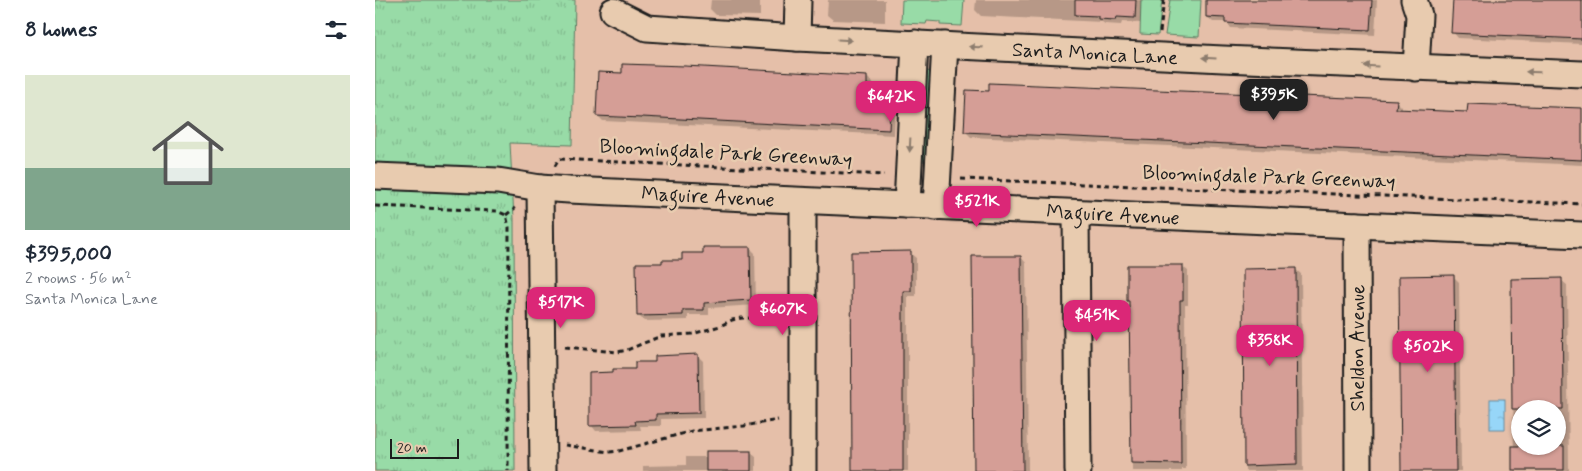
<!DOCTYPE html>
<meta charset="utf-8">
<style>
:root{--surface:#fff;--page:#f6f6f7;--text:#1f2937;--muted:#747a83;--accent:#db2777}
body{margin:0;font-family:Mynerve,sans-serif;background:var(--page);color:var(--text);height:100vh;display:flex;flex-direction:column;font-size:19px;white-space:nowrap}
*{box-sizing:border-box;margin:0}
p{font-size:16px;color:var(--muted)}
.icon{flex:none;width:28px;height:28px;fill:none;stroke:currentColor;stroke-width:2;stroke-linecap:round;stroke-linejoin:round}
.map{position:relative;flex:1;overflow:hidden}
.sheet{display:flex;flex-direction:column;background:var(--surface);width:375px}
.sheet>*{flex:none}
.fabs{position:absolute;left:1136px;top:400px;display:grid;gap:10px}
.fabs a{display:grid;place-items:center;width:55px;height:55px;border-radius:50%;background:var(--surface);box-shadow:0 1px 4px #0004;font-size:25px}
.scale{position:absolute;left:15px;bottom:12px;width:69px;box-sizing:border-box;padding-left:5px;border:2px solid #1c1c1c;border-top:0;font-size:14px;line-height:18px;white-space:nowrap;color:#1c1c1c;-webkit-text-stroke:4px #e8cbaf;paint-order:stroke}
.price{position:absolute;translate:-50% -42px;padding:0 11px;border-radius:10px;background:var(--accent);color:#fff;font-size:16px;line-height:32px;filter:drop-shadow(0 1px 2px #0008)}
.price::after{content:'';position:absolute;left:50%;top:30px;width:15px;height:11px;margin-left:-8px;background:inherit;clip-path:polygon(0 0,100% 0,50% 100%)}
.price.selected{background:#222;color:#fff}
ul{padding:0;list-style:none}
li{display:grid;align-content:center;gap:10px;height:265px;padding:0 25px}
li span{display:grid;place-items:center;height:155px;border-radius:0px;color:#555}
li>.icon{margin-inline-start:auto}
span .icon{width:90px;height:90px;fill:#fffc;stroke-width:1}
li b{font-size:21px}
h2{display:flex;justify-content:space-between;align-items:center;height:60px;padding:0 25px;font-size:21px}
main{display:flex;flex:1;min-height:0}
.map>svg:first-child{display:block}
.grass{fill:#98dba7;stroke:#5a7c62}
.park{fill:url(#park-tufts);stroke:#5a7c62}
.water{fill:url(#water-ripples);stroke:#668ca0}
.shadow{fill:#0003;fill-rule:evenodd}
.building{fill:#d59e96;stroke:#1c1c1c}
.lines{fill:none;stroke-linecap:round;stroke-linejoin:round}
.minor-casing{stroke:#1c1c1c;stroke-width:29}
.path{stroke:#1c1c1c;stroke-width:3;stroke-dasharray:5 4;stroke-linecap:butt}
.minor{stroke:#e8cbaf;stroke-width:25}
.oneway{fill:#8c7c6d}
.labels{text-anchor:middle;stroke-width:5;stroke-linejoin:round;paint-order:stroke}
.street-label{font-size:20px;fill:#1c1c1c;stroke:#e8cbaf}
</style>
<main>
<section class="sheet">
<h2>8 homes<svg class="icon" aria-label="filters" viewBox="0 0 24 24"><path d="M4 7h16M4 17h16"/><circle cx="9" cy="7" r="2"/><circle cx="15" cy="17" r="2"/></svg></h2>
<ul>
<li><span style="background:linear-gradient(#dfe7d0 60%,#7fa58c 0)"><svg class="icon" aria-label="home" viewBox="0 0 24 24"><path d="M3 11l9-7 9 7M6 9v11h12V9"/></svg></span><div><b>$395,000</b><p>2 rooms · 56 m²</p><p>Santa Monica Lane</p></div></li>
</ul>
</section>
<div class="map">
<svg width="1207" height="471" viewBox="0 0 1207 471">
<defs>
<pattern id="park-tufts" width="24" height="20" patternUnits="userSpaceOnUse" patternTransform="scale(1.25)"><rect width="24" height="20" fill="#98dba7"/><path d="M3 7l-1-3M5 7V3M7 7l1-3M15 17l-1-3M17 17v-4M19 17l1-3" fill="none" stroke="#82bb8f"/></pattern>
<pattern id="water-ripples" width="26" height="14" patternUnits="userSpaceOnUse" patternTransform="scale(1.25)"><rect width="26" height="14" fill="#97d6f8"/><path d="M2 4q2-2 4 0t4 0M15 11q2-2 4 0t4 0" fill="none" stroke="#82b7d4"/></pattern>
</defs>
<rect width="100%" height="100%" fill="#e5bfa9"/>
<filter id="ink" filterUnits="userSpaceOnUse"><feTurbulence type="fractalNoise" baseFrequency=".02" numOctaves="2"/><feDisplacementMap in="SourceGraphic" scale="10" xChannelSelector="R" yChannelSelector="G"/><feConvolveMatrix kernelMatrix="1 2 1 2 8 2 1 2 1" color-interpolation-filters="sRGB"/></filter>
<g filter="url(#ink)">
<g class="grass">
<path d="M527,0H589L587,26L565,25V22L552,21L551,24L526,23Z"/>
<path d="M766,0H787L783,35L765,34Z"/>
<path d="M795,0H826L824,37L790,35Z"/>
<path d="M551,70L555,72V75L551,157L549,161H546Z"/>
</g>
<path class="park" d="M0,0H200L197,145L135,143L139,219L140,471H0Z"/>
<rect class="water" x="1115" y="399" width="15" height="30"/>
<g class="shadow">
<path d="M336,0H385V16L341,15L335,9Z"/>
<path d="M453,0H510V22L458,20L452,15Z"/>
<path d="M601,0H766L765,23L747,22L746,25L730,24L727,22L606,16L600,10Z"/>
<path d="M833,0H1002L1000,35L856,28L851,22H838L832,17Z"/>
<path d="M1079,0H1207V44L1083,38L1078,32Z"/>
<path d="M248,74L492,77L498,83L497,86L515,87L521,92L519,135L228,121L222,115Z"/>
<path d="M1021,101L1027,107V110L1093,114L1207,109V165L596,137L590,131Z"/>
<path d="M375,248L380,253L381,305L334,308V315H313V320L269,321L263,315L288,264L308,261L330,254Z"/>
<path d="M535,253L541,258V296H533V471H478Z"/>
<path d="M646,257L651,263L653,471H599Z"/>
<path d="M807,266L813,271V305H810L811,469H807V471H757L756,303L753,300Z"/>
<path d="M920,269L926,274L928,471H870L869,270Z"/>
<path d="M1078,276L1084,282L1086,471H1026Z"/>
<path d="M1137,280H1186L1192,285L1194,471H1139ZM1145,409H1182V446H1145Z"/>
<path d="M322,355L328,361L329,418L286,419V426H265L266,430L221,431L216,425L261,370L282,364Z"/>
<path d="M375,452L381,457V471H268V466L311,465V457H332Z"/>
</g>
<g class="building">
<path d="M700,0H761L760,18L742,17L741,20L723,19V16L700,15Z"/>
<path d="M831,0H997L995,30L850,23V18L831,17Z"/>
<path d="M1078,0H1207V39L1076,33Z"/>
<path d="M247,64L310,66L492,76V85L516,86L514,130L267,117V118L221,116L223,72L247,73Z"/>
<path d="M614,83L1022,100L1021,109L1092,112L1093,104L1207,108V160L589,132L591,90L614,91Z"/>
<path d="M328,247H375L376,300L329,303V310H308V315L262,316L261,263H287V260H307V253H328Z"/>
<path d="M536,251V291H528V471H477L476,252Z"/>
<path d="M597,256H646L648,471H599Z"/>
<path d="M752,265H808V300H805L806,464L756,463L754,301H752Z"/>
<path d="M921,268L922,464L869,466L868,269Z"/>
<path d="M1079,275L1081,471H1026L1024,276Z"/>
<path d="M1187,278L1188,409H1137L1136,279Z"/>
<path d="M323,354L324,413L281,414V420L260,421L261,425L214,426V373L238,372V369H260V362H280V356Z"/>
<rect x="1137" y="446" width="52" height="24"/>
<rect x="331" y="451" width="45" height="20"/>
</g>
<g class="lines">
<defs>
<g id="minor">
<path d="M1039,0L1044,15L1041,68"/>
<path d="M238,11L272,28L422,38L848,59L1207,74"/>
<path d="M422,38L423,0"/>
<path d="M0,176L123,181L165,188L194,190L1207,235"/>
<path d="M165,188L168,471"/>
<path d="M428,201V471"/>
<path d="M532,205L540,43"/>
<path d="M561,207L570,45"/>
<path d="M701,213L703,471"/>
<path d="M982,225L983,471"/>
</g>
</defs>
<use href="#minor" class="minor-casing"/>
<g class="path">
<path d="M785,32L789,0"/>
<path d="M180,166L184,159L509,175"/>
<path d="M586,179L1207,204"/>
<path d="M0,206L122,211L131,215L134,227L133,471"/>
<path d="M131,215L140,208"/>
<path d="M190,347L242,352L252,350L286,336L317,334L345,326L357,320L367,318H403"/>
<path d="M190,445L234,452L244,451L317,431L369,426L403,420"/>
</g>
<use href="#minor" class="minor"/>
</g>
<defs><path id="oneway-solid" d="M-6-.8H1V-3.2L6.5 0L1 3.2V.8H-6Z" transform="scale(1.25)"/></defs>
<g class="oneway">
<use href="#oneway-solid" transform="translate(470 40) rotate(3)"/>
<use href="#oneway-solid" transform="translate(601 47) rotate(-177)"/>
<use href="#oneway-solid" transform="translate(834 58) rotate(-177)"/>
<use href="#oneway-solid" transform="translate(996 66) rotate(-177)"/>
<use href="#oneway-solid" transform="translate(1158 72) rotate(-178)"/>
<use href="#oneway-solid" transform="translate(535 145) rotate(93)"/>
</g>
</g>
<g class="labels">
<g class="street-label">
<text transform="translate(720 53) rotate(3)" y="7">Santa Monica Lane</text>
<text transform="translate(351 152) rotate(3)" y="7">Bloomingdale Park Greenway</text>
<text transform="translate(894 176) rotate(2)" y="7">Bloomingdale Park Greenway</text>
<text transform="translate(333 196) rotate(3)" y="7">Maguire Avenue</text>
<text transform="translate(738 214) rotate(3)" y="7">Maguire Avenue</text>
<text transform="translate(982 348) rotate(-90)" y="7">Sheldon Avenue</text>
</g>
</g>
</svg>
<div class="fabs">
<a><svg class="icon" aria-label="layers" viewBox="0 0 24 24"><path d="M12 4l9 5-9 5-9-5zM3 14l9 5 9-5"/></svg></a>
</div>
<div class="scale">20 m</div>
<b class="price selected" style="left:899px;top:121px">$395K</b>
<b class="price" style="left:516px;top:123px">$642K</b>
<b class="price" style="left:602px;top:228px">$521K</b>
<b class="price" style="left:186px;top:329px">$517K</b>
<b class="price" style="left:408px;top:336px">$607K</b>
<b class="price" style="left:722px;top:342px">$451K</b>
<b class="price" style="left:895px;top:367px">$358K</b>
<b class="price" style="left:1053px;top:373px">$502K</b>
</div>
</main>
